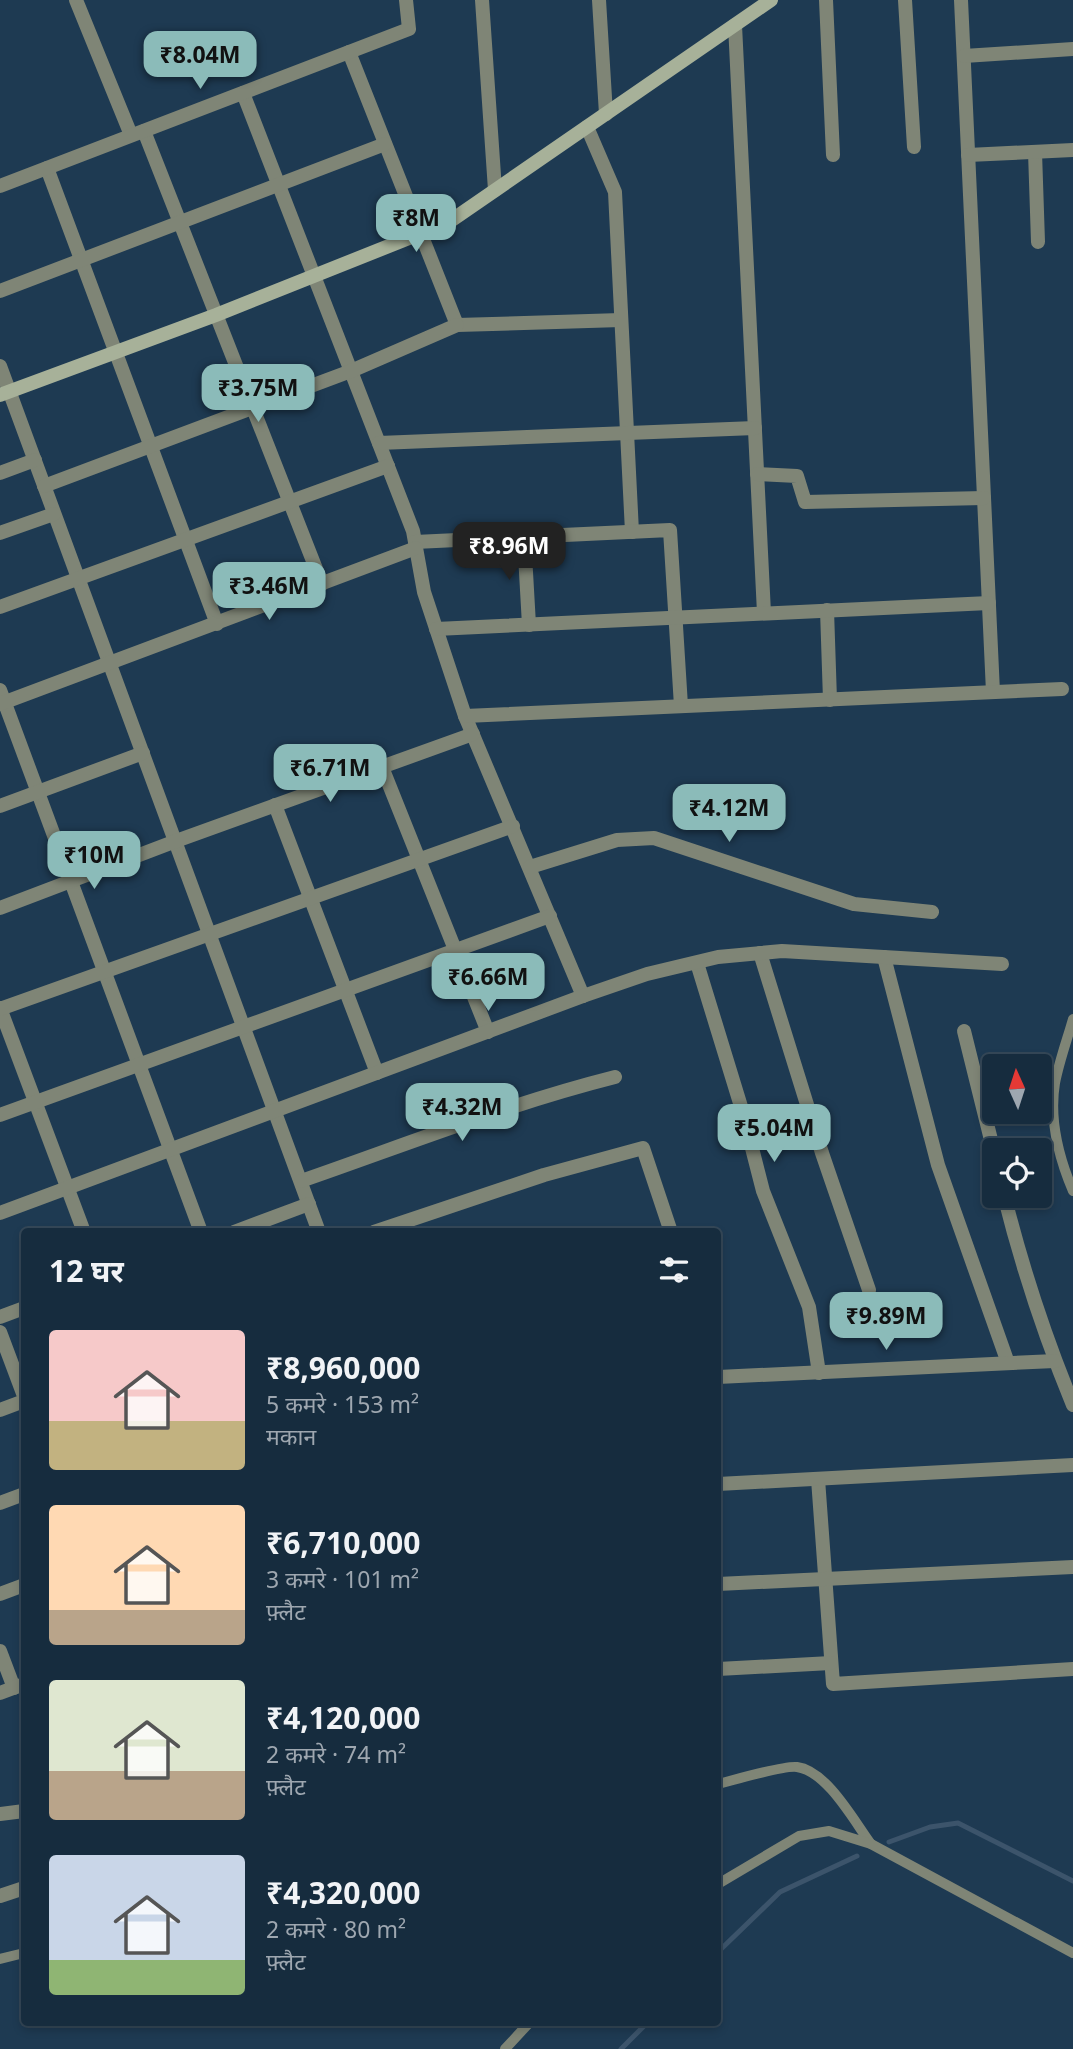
<!DOCTYPE html>
<html lang="hi">
<meta charset="utf-8">
<style>
:root{--surface:#162c3e;--page:#233849;--text:#f1f3f6;--muted:#9ea7b0;--line:#354858;--accent:#8bbbb9}
body{margin:0;font-family:"Noto Sans","Noto Sans Devanagari",sans-serif;background:var(--page);color:var(--text);height:100vh;display:flex;flex-direction:column;font-size:26px;white-space:nowrap}
*{box-sizing:border-box;margin:0}
p{font-size:23px;color:var(--muted)}
.icon{flex:none;width:38px;height:38px;fill:none;stroke:currentColor;stroke-width:2;stroke-linecap:round;stroke-linejoin:round}
.map{position:relative;flex:1;overflow:hidden}
.side{position:absolute;left:21px;top:1228px;width:700px;height:798px;display:flex;flex-direction:column;background:var(--surface);border-radius:7px;box-shadow:0 4px 10px #0003,0 0 0 2px var(--line)}
.side>*{flex:none}
.needle{width:46px;rotate:357deg}
.tools{position:absolute;left:982px;top:1054px;display:grid;gap:14px}
.tools a{display:grid;place-items:center;width:70px;height:70px;border-radius:7px;background:var(--surface);box-shadow:0 4px 10px #0003,0 0 0 2px var(--line);font-size:35px}
.price{position:absolute;translate:-50% -60px;padding:0 16px;border-radius:14px;background:var(--accent);color:#111;font-size:23px;line-height:46px;filter:drop-shadow(0 2px 4px #0008)}
.price::after{content:'';position:absolute;left:50%;top:42px;width:21px;height:16px;margin-left:-10px;background:inherit;clip-path:polygon(0 0,100% 0,50% 100%)}
.price.on{background:#222;color:#fff}
ul{padding:0;list-style:none}
li{display:flex;align-items:center;gap:21px;height:175px;padding:0 28px}
li span{display:grid;place-items:center;flex:none;width:196px;height:140px;border-radius:7px;color:#555}
li>.icon{margin-inline-start:auto}
span .icon{width:84px;height:84px;fill:#fffc;stroke-width:1}
li b{font-size:30px}
h2{display:flex;justify-content:space-between;align-items:center;height:84px;padding:0 28px;font-size:30px}
.map>svg:first-child{display:block}
.lines{fill:none;stroke-linecap:round;stroke-linejoin:round}
.stream{stroke:#3c546b;stroke-width:5}
.lane{stroke:#7f8576;stroke-width:10}
.street{stroke:#7f8576;stroke-width:14}
.secondary{stroke:#a7b199;stroke-width:14}
</style>
<div class="map">
<svg width="1073" height="2049" viewBox="0 0 1073 2049">
<rect width="100%" height="100%" fill="#1e3a52"/>
<g class="lines">
<g class="stream">
<path d="M889,1842L930,1827L958,1823L1073,1881"/>
<path d="M718,1952L780,1892L857,1856"/>
<path d="M621,2049L647,2023"/>
</g>
<g class="lane">
<path d="M1073,1019C1067,1040 1059,1062 1055,1083C1049,1119 1059,1158 1073,1191"/>
<path d="M718,1784C734,1780 784,1765 797,1767C827,1771 854,1821 871,1844"/>
<path d="M718,1884L799,1836L829,1831L871,1844L1073,1953"/>
<path d="M0,1959L24,1953"/>
<path d="M505,2049L529,2023"/>
</g>
<g class="street">
<path d="M76,0L131,135"/>
<path d="M482,0L495,190"/>
<path d="M599,0L606,114"/>
<path d="M826,0L833,155"/>
<path d="M905,0L914,147"/>
<path d="M961,0L993,692"/>
<path d="M735,25L764,613"/>
<path d="M349,52L457,325L621,320"/>
<path d="M964,56L1073,49"/>
<path d="M243,93L413,531L424,592L465,716L583,996"/>
<path d="M587,127L615,192L632,532"/>
<path d="M144,131L322,584"/>
<path d="M1035,152L1038,242"/>
<path d="M968,155L1073,150"/>
<path d="M47,168L217,624"/>
<path d="M0,186L409,29L406,0"/>
<path d="M0,291L385,144"/>
<path d="M0,366L319,1232"/>
<path d="M379,443L755,428"/>
<path d="M0,473L35,460"/>
<path d="M757,474L797,476L805,502L984,498"/>
<path d="M44,486L351,371L457,325"/>
<path d="M0,533L54,514"/>
<path d="M524,537L529,625"/>
<path d="M415,542L670,530L681,706"/>
<path d="M0,607L388,466"/>
<path d="M827,610L830,700"/>
<path d="M436,629L989,603"/>
<path d="M0,690L201,1232"/>
<path d="M0,704L416,548"/>
<path d="M465,716L1062,689"/>
<path d="M382,767L488,1032"/>
<path d="M275,805L377,1073"/>
<path d="M0,806L143,753"/>
<path d="M530,867L617,840L654,838L854,904L932,912"/>
<path d="M0,908L176,841L473,734"/>
<path d="M760,953L822,1153L869,1290"/>
<path d="M884,957L938,1165L1008,1363"/>
<path d="M697,963L743,1113L763,1191L809,1307L819,1373"/>
<path d="M0,1008L84,1232"/>
<path d="M0,1009L513,826"/>
<path d="M964,1031L994,1152"/>
<path d="M0,1115L550,916"/>
<path d="M301,1181C405,1145 508,1104 615,1077"/>
<path d="M1004,1195C1022,1267 1045,1337 1073,1405"/>
<path d="M0,1213L583,996L647,974L718,957L782,951L1002,964"/>
<path d="M234,1232L309,1204"/>
<path d="M374,1232L544,1175L643,1148L671,1232"/>
<path d="M0,1317L24,1308"/>
<path d="M0,1332L24,1396"/>
<path d="M718,1377L1055,1361"/>
<path d="M0,1410L24,1401"/>
<path d="M818,1479L833,1684L1073,1669"/>
<path d="M718,1484L1073,1465"/>
<path d="M0,1503L24,1494"/>
<path d="M718,1584L1073,1567"/>
<path d="M0,1594L24,1585"/>
<path d="M0,1651L14,1688"/>
<path d="M718,1669L831,1663"/>
<path d="M0,1693L24,1684"/>
<path d="M0,1814L24,1811"/>
<path d="M0,1896L24,1888"/>
</g>
<path class="secondary" d="M0,395L216,315L449,222L771,0"/>
</g>
</svg>
<div class="tools">
<a><svg class="needle" viewBox="-14 -14 28 28"><path d="M0-13l5 13h-10z" fill="#e53935"/><path d="M0 13l5-13h-10z" fill="#9ea7b0"/></svg></a>
<a><svg class="icon" aria-label="locate" viewBox="0 0 24 24"><circle cx="12" cy="12" r="6"/><path d="M12 2v4M12 18v4M2 12h4M18 12h4"/></svg></a>
</div>
<b class="price" style="left:200px;top:91px">₹8.04M</b>
<b class="price" style="left:416px;top:254px">₹8M</b>
<b class="price" style="left:258px;top:424px">₹3.75M</b>
<b class="price on" style="left:509px;top:582px">₹8.96M</b>
<b class="price" style="left:269px;top:622px">₹3.46M</b>
<b class="price" style="left:330px;top:804px">₹6.71M</b>
<b class="price" style="left:729px;top:844px">₹4.12M</b>
<b class="price" style="left:94px;top:891px">₹10M</b>
<b class="price" style="left:488px;top:1013px">₹6.66M</b>
<b class="price" style="left:462px;top:1143px">₹4.32M</b>
<b class="price" style="left:774px;top:1164px">₹5.04M</b>
<b class="price" style="left:886px;top:1352px">₹9.89M</b>
<section class="side">
<h2>12 घर<svg class="icon" aria-label="filters" viewBox="0 0 24 24"><path d="M4 7h16M4 17h16"/><circle cx="9" cy="7" r="2"/><circle cx="15" cy="17" r="2"/></svg></h2>
<ul>
<li><span style="background:linear-gradient(#f6c9c9 65%,#c2b280 0)"><svg class="icon" aria-label="home" viewBox="0 0 24 24"><path d="M3 11l9-7 9 7M6 9v11h12V9"/></svg></span><div><b>₹8,960,000</b><p>5 कमरे · 153 m²</p><p>मकान</p></div></li>
<li><span style="background:linear-gradient(#ffd9b3 75%,#b9a48a 0)"><svg class="icon" aria-label="home" viewBox="0 0 24 24"><path d="M3 11l9-7 9 7M6 9v11h12V9"/></svg></span><div><b>₹6,710,000</b><p>3 कमरे · 101 m²</p><p>फ़्लैट</p></div></li>
<li><span style="background:linear-gradient(#dfe7d0 65%,#b9a48a 0)"><svg class="icon" aria-label="home" viewBox="0 0 24 24"><path d="M3 11l9-7 9 7M6 9v11h12V9"/></svg></span><div><b>₹4,120,000</b><p>2 कमरे · 74 m²</p><p>फ़्लैट</p></div></li>
<li><span style="background:linear-gradient(#c9d6e8 75%,#8fb573 0)"><svg class="icon" aria-label="home" viewBox="0 0 24 24"><path d="M3 11l9-7 9 7M6 9v11h12V9"/></svg></span><div><b>₹4,320,000</b><p>2 कमरे · 80 m²</p><p>फ़्लैट</p></div></li>
</ul>
</section>
</div>
